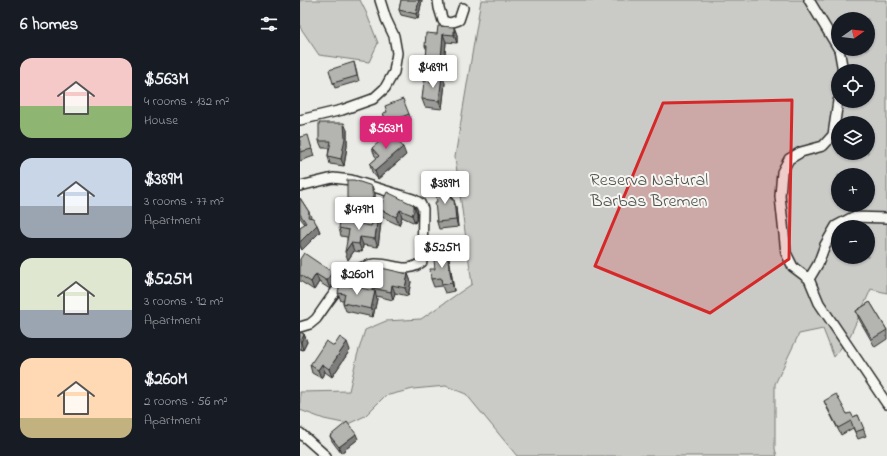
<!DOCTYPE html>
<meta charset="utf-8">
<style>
:root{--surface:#171b24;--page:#20242c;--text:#f1f3f6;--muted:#9ea1a6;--accent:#db2777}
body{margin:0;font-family:"Indie Flower",sans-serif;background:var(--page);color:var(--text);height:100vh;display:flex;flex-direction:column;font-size:15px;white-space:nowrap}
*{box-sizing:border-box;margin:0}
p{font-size:13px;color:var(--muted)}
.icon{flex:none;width:22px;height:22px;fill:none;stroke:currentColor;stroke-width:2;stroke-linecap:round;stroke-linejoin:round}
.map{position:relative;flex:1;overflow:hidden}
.drawer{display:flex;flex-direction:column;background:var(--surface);width:300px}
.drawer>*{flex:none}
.needle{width:26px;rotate:76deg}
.fabs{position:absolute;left:531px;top:12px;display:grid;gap:8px}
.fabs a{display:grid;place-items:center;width:44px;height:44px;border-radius:50%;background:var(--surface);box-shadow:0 1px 3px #0004;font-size:20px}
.price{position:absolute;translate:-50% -34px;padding:0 9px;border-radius:4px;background:#fff;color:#222;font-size:13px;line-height:26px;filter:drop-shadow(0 1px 2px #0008)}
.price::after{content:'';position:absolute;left:50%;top:24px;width:12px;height:9px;margin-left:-6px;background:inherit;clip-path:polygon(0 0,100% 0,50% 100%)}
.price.active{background:var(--accent);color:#fff}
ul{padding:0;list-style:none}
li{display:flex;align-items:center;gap:12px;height:100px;padding:0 20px}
li span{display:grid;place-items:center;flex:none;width:112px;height:80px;border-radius:12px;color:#555}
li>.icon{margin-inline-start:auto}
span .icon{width:48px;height:48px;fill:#fffc;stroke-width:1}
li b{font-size:17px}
h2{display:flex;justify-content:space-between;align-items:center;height:48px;padding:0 20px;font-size:17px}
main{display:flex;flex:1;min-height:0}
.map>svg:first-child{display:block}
.green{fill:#cacac7;stroke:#7a7a79;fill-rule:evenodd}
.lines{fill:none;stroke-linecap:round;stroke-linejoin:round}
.street-casing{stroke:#2b2b2b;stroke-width:12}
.street{stroke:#f6f6f2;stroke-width:9}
.wall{fill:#9b9b98;stroke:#2b2b2b}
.shaded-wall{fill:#7e7e7c;stroke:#2b2b2b}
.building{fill:#b4b4b1;stroke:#2b2b2b}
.marked{fill:#d62828;fill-opacity:0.2;stroke:#d62828;stroke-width:3;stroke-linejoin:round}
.labels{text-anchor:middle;stroke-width:4;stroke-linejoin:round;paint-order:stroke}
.park-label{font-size:18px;fill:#535352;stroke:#f6f6f2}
</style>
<main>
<section class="drawer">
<h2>6 homes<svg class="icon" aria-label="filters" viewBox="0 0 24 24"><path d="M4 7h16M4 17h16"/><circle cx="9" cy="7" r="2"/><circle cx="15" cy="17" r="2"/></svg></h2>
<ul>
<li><span style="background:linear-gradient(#f6c9c9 60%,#8fb573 0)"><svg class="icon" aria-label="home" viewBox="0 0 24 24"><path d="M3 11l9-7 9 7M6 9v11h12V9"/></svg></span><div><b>$563M</b><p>4 rooms · 132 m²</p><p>House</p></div></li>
<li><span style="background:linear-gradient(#c9d6e8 60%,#9aa5b1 0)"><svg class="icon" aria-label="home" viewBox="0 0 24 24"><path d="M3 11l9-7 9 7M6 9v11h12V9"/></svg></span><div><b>$389M</b><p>3 rooms · 77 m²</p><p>Apartment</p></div></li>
<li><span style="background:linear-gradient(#dfe7d0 65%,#9aa5b1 0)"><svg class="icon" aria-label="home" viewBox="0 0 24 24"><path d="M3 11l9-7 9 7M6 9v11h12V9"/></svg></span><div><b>$525M</b><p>3 rooms · 92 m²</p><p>Apartment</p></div></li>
<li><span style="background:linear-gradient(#ffd9b3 75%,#c2b280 0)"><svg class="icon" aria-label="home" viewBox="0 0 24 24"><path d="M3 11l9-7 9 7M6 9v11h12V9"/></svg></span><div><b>$260M</b><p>2 rooms · 56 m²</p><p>Apartment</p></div></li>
</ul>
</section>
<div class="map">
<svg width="587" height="456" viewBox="0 0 587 456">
<rect width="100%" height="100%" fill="#eaeae6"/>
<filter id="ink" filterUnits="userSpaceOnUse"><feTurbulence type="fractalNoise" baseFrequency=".025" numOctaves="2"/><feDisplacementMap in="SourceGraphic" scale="8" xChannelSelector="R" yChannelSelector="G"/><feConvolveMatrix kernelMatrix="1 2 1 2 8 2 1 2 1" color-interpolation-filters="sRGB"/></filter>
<g filter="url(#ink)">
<g class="green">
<path d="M0,0H60L66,12L78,43L69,62L19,55L0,27Z"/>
<path d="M181,0H587V293L571,289L550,336L534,357L523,329L499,334L475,384V449L477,456H217L166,394L146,386L113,389L85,396L65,416L48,424L24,419L0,410V392L49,391L57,356L65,330L86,321L121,319L172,284L155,157ZM538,19H568V49H538ZM538,71H568V101H538ZM538,123H568V153H538ZM538,175H568V205H538ZM538,227H568V257H538Z"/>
</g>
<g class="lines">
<defs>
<g id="street">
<path d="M138,0L139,8L143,21L150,23L159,20L163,8"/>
<path d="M509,0L538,48"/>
<path d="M539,49L543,71"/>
<path d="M538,101L533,135L523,146L501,152L489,159L482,172L480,196L486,253L493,267L509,279L519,303L587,404"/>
<path d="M0,120L42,110L73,99L85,88L94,72L97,53L94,36L86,19L80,0"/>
<path d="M0,186L33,178L51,180L113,199L120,203L123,209L122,262C105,275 93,263 75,264C49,265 30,300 16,319L10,324L0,327"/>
<path d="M509,279L518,264L525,245L536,226L553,217L587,218"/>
<path d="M0,433L26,456"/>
</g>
</defs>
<use href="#street" class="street-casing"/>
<use href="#street" class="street"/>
</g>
<g class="wall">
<path d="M101,0H122L118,19L101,15L99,10Z"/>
<path d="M154,27L157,35V43L146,42L144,67L129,66L126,58L127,50L125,46L137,34Z"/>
<path d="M54,62L59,81L35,88L33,83Z"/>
<path d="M134,82L145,83L142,109L125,107L122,99Z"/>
<path d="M83,113L109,114L111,120L89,129Z"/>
<path d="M47,130V146L44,166L30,164L28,156L29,148H22L19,141Z"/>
<path d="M0,137L10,143L14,156L0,161Z"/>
<path d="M72,148L106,155L78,179L72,172L70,164L77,158L75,156Z"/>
<path d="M149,185L151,192L153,200L156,207L158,227L139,229L137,222V202Z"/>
<path d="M75,194V216L81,222L78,247L63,245L62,252L54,251L48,260L47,237L41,236L39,228L71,226L75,218H54L51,210V207H50L47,199Z"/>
<path d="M0,198L9,212L11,217L17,225L20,232L2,250L0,247V227L5,224L0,218Z"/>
<path d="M114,205L117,213V218L115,223L102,217L99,225L82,217L79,209Z"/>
<path d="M149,257L154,291L145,293L142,286L134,287L131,279L135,269L141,259Z"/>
<path d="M0,259L35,280L30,289L19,282L14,290L0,281Z"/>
<path d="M108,274L111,282L108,296L95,293L93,300L76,296L77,299L73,317L46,311L43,303L44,301H41L38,293L74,291L72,288Z"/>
<path d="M570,302L587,330V339L575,347L559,319L556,311Z"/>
<path d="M0,332L4,334L7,342L3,350L0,349Z"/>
<path d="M34,346L50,350L32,377L25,372L21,378L12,373L10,365Z"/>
<path d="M524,401L547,414L553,417L558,415L566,436L558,439L553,428L541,435L527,408Z"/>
<path d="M30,436L58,439L41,453L32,441Z"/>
</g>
<g class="shaded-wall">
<path d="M119,0H122L118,19L116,14Z"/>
<path d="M154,27L157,35V43L154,35Z"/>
<path d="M143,34L146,42L144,67L141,59Z"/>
<path d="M142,75L145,83L142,109L139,101Z"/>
<path d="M44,123L47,130V146L44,166L41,159Z"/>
<path d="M103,147L106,155L78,179L75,171Z"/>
<path d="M149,185L151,192L154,206V200L156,207L158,227L156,220Z"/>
<path d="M72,186L75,194V218L73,210Z"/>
<path d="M114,205L117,213V218L115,223L112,215Z"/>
<path d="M100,210L102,217L99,225L96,217Z"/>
<path d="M78,214L81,222L78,247L75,239Z"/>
<path d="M17,225L20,232L2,250L0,245V242Z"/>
<path d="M60,237L63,245L62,252L59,244Z"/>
<path d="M51,243L54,251L48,260L45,252Z"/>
<path d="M146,249L149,257L154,291L152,283Z"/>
<path d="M32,272L35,280L30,289L27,281Z"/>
<path d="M16,274L19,282L14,290L11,282Z"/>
<path d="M108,274L111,282L108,296L105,288Z"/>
<path d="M92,285L95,293L93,300L91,292Z"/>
<path d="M75,291L77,299L73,317L71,309Z"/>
<path d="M4,334L7,342L3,350L1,342Z"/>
<path d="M47,342L50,350L32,377L29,369Z"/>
<path d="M22,364L25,372L21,378L18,370Z"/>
<path d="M56,434L58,439L41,453L39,447Z"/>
</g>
<g class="building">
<path d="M101,0H119L116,14L99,10Z"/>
<path d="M138,26L154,27V35L143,34L141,59L126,58L127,46H125L126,33L137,34Z"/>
<path d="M54,62L57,76L33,83L29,70Z"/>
<path d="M135,74L142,75L139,101L122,99L124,81L134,82Z"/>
<path d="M103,99L109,114L87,123L83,113L87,112L85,106Z"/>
<path d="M19,123H44L45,138L41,159L28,156L31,141H19Z"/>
<path d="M91,132L103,147L75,171L70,164L79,156L72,148Z"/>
<path d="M8,135L12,149L0,152V137Z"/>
<path d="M47,180H54L72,186L73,210H51V199H47Z"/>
<path d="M149,185L152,200H154L156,220L137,222L135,202H137L135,188Z"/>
<path d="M87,192L114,205V211L112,215L100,210L96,217L79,209Z"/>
<path d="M0,198L9,212L8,217L13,218L17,225L0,242V227L6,223L0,214Z"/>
<path d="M77,214H78L75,239L60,237L59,244L51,243L45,252L49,230L39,228L40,221L71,226Z"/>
<path d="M146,249L152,283L142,285L141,278L131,279L130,269H135L134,260L141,259L139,250Z"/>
<path d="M4,253L32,272L27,281L16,274L11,282L0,275V259Z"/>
<path d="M77,267L108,274L105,288L92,285L91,292L72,288Z"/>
<path d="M40,284L75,291L71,309L43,303L45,294L38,293Z"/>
<path d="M570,302L587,330L572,339L556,311Z"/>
<path d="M0,332L4,334L1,342H0Z"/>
<path d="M40,337L47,342L29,369L22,364L18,370L10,365L26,341L34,346Z"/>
<path d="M536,394L547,414L551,413L553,417L558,415L564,429L555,432L551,421L538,428L524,401Z"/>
<path d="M47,422L56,434L39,447L30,436Z"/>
</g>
</g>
<path class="marked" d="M492,100L489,259L410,313L295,266L363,103Z"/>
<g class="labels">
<g class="park-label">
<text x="349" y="185">Reserva Natural<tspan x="349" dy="21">Barbas Bremen</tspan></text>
</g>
</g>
</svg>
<div class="fabs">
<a><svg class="needle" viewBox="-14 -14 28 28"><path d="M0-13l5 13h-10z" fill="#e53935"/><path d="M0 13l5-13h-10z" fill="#9ea1a6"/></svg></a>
<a><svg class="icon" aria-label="locate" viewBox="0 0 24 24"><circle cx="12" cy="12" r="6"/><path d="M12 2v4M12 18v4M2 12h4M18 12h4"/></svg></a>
<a><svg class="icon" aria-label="layers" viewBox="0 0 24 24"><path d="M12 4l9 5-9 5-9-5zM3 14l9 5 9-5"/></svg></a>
<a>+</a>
<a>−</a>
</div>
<b class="price" style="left:133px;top:89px">$489M</b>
<b class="price active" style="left:86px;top:150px">$563M</b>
<b class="price" style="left:145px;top:205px">$389M</b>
<b class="price" style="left:59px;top:231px">$479M</b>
<b class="price" style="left:142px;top:269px">$525M</b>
<b class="price" style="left:57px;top:296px">$260M</b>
</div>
</main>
